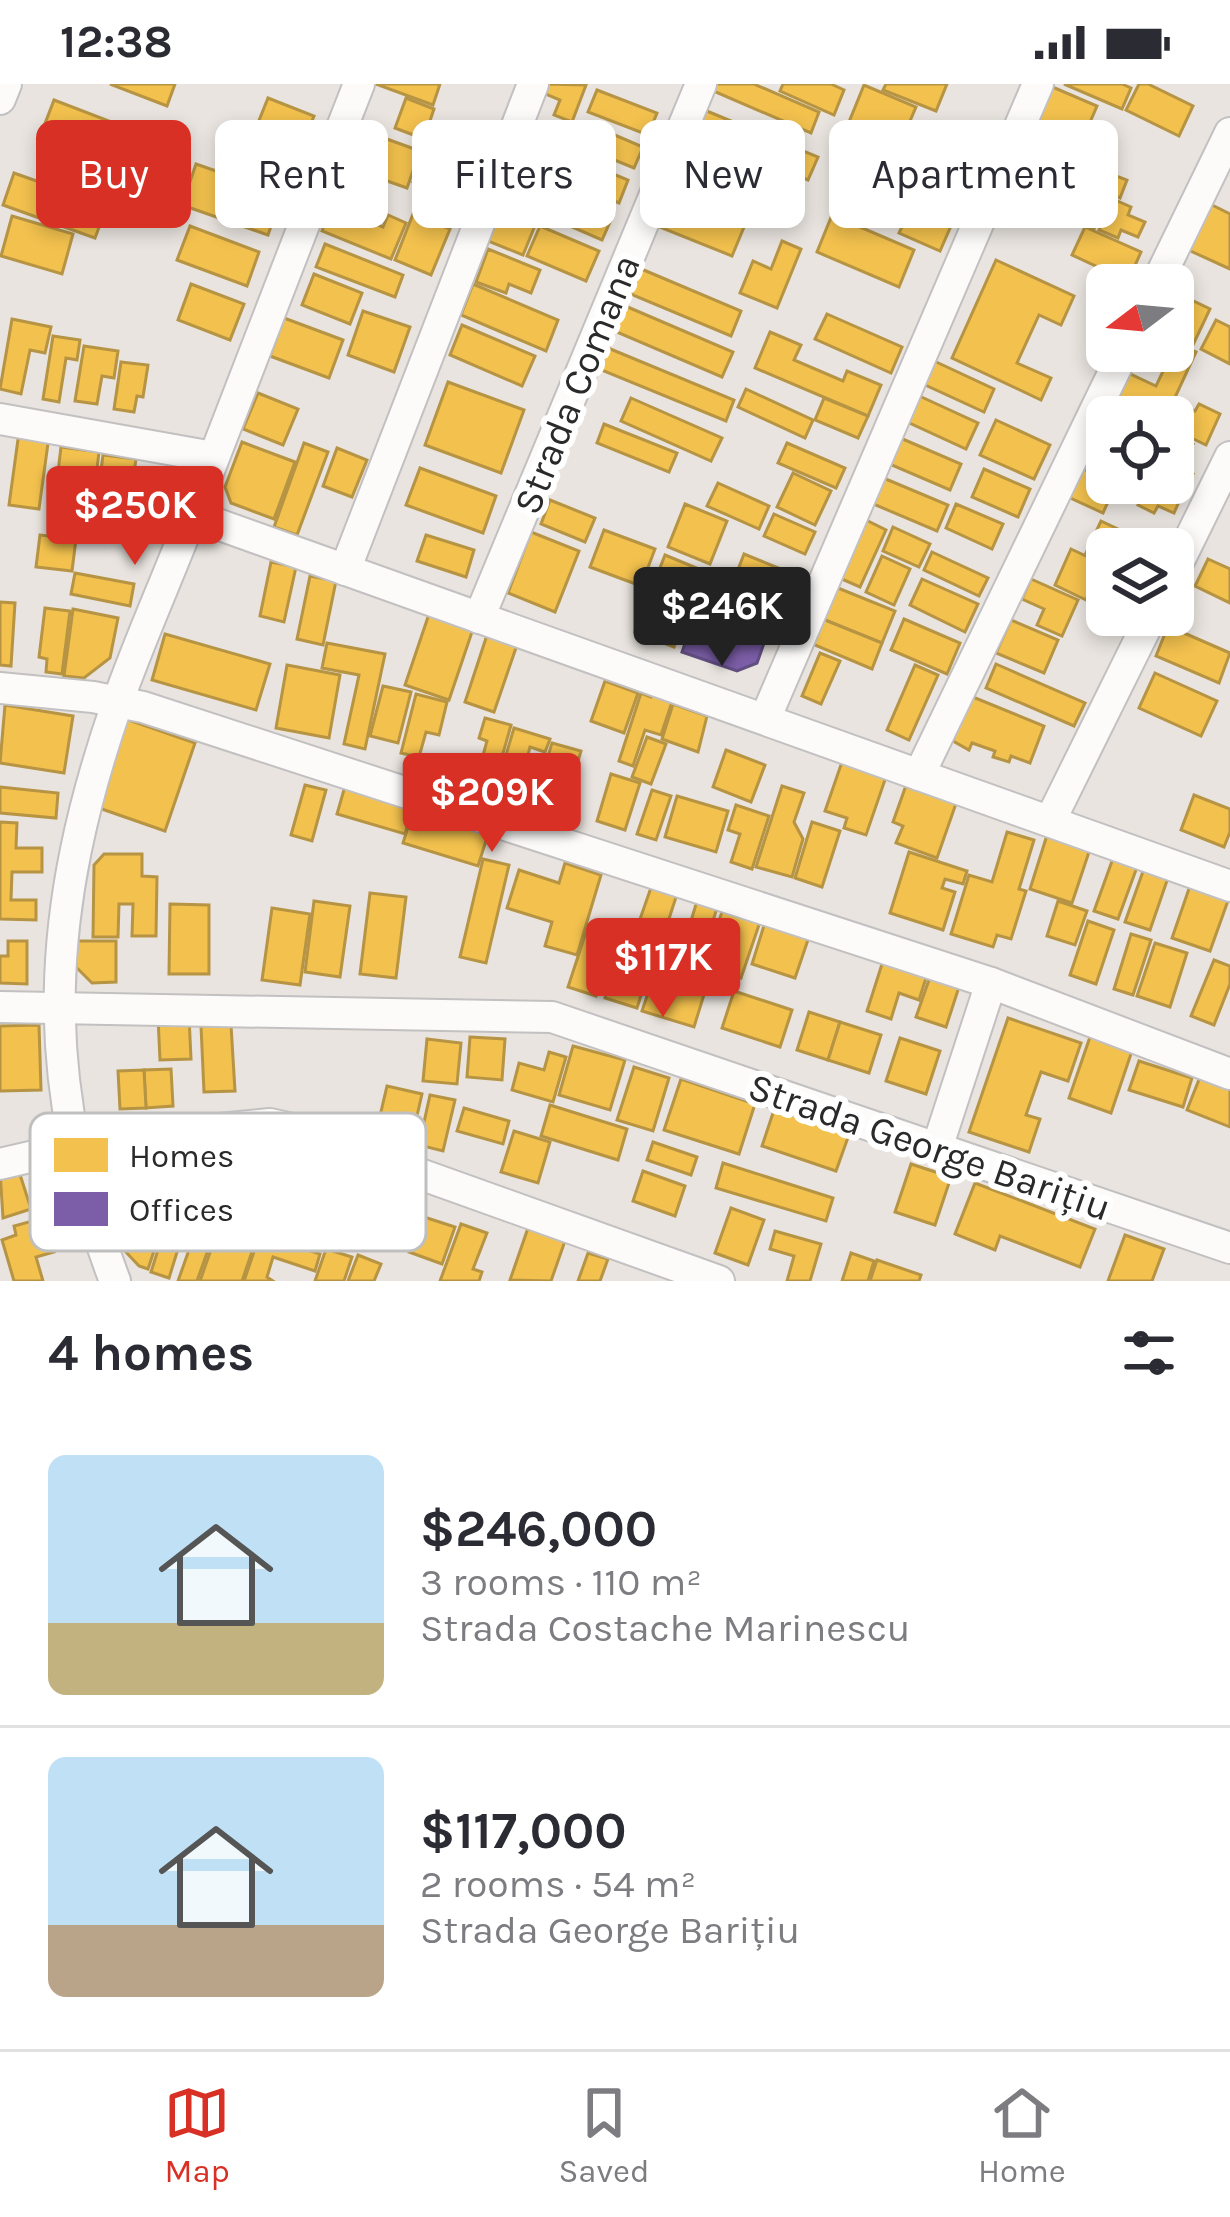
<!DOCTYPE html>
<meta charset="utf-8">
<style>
:root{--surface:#fff;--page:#f2f2f3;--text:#2b2b33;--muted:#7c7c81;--line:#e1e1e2;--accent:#d93025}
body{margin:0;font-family:Karla,sans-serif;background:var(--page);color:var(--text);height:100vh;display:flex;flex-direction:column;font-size:45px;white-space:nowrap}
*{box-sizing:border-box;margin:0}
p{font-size:39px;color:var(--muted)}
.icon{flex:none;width:66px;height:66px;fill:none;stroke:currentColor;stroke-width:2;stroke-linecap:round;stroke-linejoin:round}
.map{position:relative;height:1197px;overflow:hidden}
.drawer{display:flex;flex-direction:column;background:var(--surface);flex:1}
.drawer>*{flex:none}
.hud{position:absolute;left:36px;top:36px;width:1158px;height:108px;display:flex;gap:24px}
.needle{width:78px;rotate:254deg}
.buttons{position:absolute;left:1086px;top:180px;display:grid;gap:24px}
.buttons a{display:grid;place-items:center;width:108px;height:108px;border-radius:18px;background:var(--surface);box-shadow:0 6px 18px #0003;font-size:60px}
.price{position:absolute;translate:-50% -102px;padding:0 27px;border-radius:12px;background:var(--accent);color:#fff;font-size:39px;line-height:78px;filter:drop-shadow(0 3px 6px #0008)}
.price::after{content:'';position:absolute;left:50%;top:72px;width:36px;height:27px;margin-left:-18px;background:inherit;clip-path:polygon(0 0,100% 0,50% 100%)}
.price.current{background:#222;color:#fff}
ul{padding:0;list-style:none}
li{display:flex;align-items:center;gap:36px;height:300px;padding:0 48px}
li+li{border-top:3px solid var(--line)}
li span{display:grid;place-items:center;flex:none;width:336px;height:240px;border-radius:18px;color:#555}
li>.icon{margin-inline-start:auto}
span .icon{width:144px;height:144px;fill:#fffc;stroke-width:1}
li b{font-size:51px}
h2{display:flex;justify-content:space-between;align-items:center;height:144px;padding:0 48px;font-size:51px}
.tag{padding:0 42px;border-radius:18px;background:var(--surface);box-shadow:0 6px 18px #0003;font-size:42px;line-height:108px}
.tag.current{background:var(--accent);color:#fff}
.status{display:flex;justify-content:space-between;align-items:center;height:84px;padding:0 60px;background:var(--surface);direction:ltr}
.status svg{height:33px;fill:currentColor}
.tabs{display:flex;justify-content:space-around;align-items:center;height:168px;border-top:3px solid var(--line);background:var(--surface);font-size:33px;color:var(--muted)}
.tabs a{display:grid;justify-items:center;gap:6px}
.tabs .current{color:var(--accent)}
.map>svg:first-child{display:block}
.homes{fill:#f2c14e;stroke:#b69443;stroke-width:3}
.offices{fill:#7b5ea7;stroke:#634e82;stroke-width:3}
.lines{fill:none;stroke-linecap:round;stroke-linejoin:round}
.minor-casing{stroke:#c2c0c1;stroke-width:34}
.minor{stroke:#fcfbfa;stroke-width:30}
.labels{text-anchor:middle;stroke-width:12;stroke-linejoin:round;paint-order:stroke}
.street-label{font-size:39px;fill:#2a2a2a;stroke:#fff}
.key{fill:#fff;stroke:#bfbfbf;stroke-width:3}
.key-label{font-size:33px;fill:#2a2a2a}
</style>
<div class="status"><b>12:38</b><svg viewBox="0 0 49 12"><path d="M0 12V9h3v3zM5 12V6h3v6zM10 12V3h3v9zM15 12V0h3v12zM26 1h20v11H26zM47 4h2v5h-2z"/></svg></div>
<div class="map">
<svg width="1230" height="1197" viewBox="0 0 1230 1197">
<rect width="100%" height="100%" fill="#e9e4df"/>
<g class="homes">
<path d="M110,0H175L167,22Z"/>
<path d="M376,0H440L433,21Z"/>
<path d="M546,0L586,1L572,38L554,31L560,16L543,9Z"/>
<path d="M714,0H754L819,28L811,49L711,6Z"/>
<path d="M783,0H831L844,6L834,31L780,7Z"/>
<path d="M886,0H947L936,27L883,6Z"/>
<path d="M1064,0H1122L1131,4L1122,25Z"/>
<path d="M1139,0H1148L1193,22L1179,52L1126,26Z"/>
<path d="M864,1L916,23L900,60L849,38Z"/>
<path d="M1048,1L1097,22L1081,59L1032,37Z"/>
<path d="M597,6L657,29L648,51L588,28Z"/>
<path d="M268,14L314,32L302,62L256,44Z"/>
<path d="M406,14L434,25L424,55L395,44Z"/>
<path d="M54,16L143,50L130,85L41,50Z"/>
<path d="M702,25L818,73L808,96L692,49Z"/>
<path d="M589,40L643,63L634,84L580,62Z"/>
<path d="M692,49L760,76L753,92L686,65Z"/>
<path d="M373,50L420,67L407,104L359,87Z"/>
<path d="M228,58L301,86L293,108L220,80Z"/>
<path d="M546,62L628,96L619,119L536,85Z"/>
<path d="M1040,63L1127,96L1120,114L1035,77Z"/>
<path d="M424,70L470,89L460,116L413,98Z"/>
<path d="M682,79L772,116L762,139L673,103Z"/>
<path d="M196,80L282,110L268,151L182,121Z"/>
<path d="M923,80L967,100L954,130L910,110Z"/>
<path d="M14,89L107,122L95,154L3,121Z"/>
<path d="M1046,100L1103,124L1094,145L1037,120Z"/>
<path d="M560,106L614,129L602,156L549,133Z"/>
<path d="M669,113L744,143L732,172L657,142Z"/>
<path d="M1113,115L1131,123L1128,131L1145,138L1138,153L1121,146L1118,154L1099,146Z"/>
<path d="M914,117L954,135L940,167L899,149Z"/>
<path d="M1206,118L1230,130V185L1184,164Z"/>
<path d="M332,122L383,143L388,131L406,139L391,175L322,147Z"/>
<path d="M501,125L536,139L523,171L488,157Z"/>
<path d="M413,130L450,145L431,191L395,176Z"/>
<path d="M832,131L914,166L899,203L817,168Z"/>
<path d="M12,132L73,150L62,190L1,172Z"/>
<path d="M190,142L259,168L247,202L177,176Z"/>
<path d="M540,142L599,167L586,197L527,172Z"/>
<path d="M1085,143L1141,168L1128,197L1072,171Z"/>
<path d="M782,157L801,165L777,224L740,209L753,177L771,185Z"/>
<path d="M325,160L403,191L395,213L316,183Z"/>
<path d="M488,165L540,186L531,209L509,200L506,209L476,198Z"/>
<path d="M996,176L1074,212L1061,241L1039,231L1017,279L1051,294L1041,316L952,274Z"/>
<path d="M639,184L741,227L731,252L628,209Z"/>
<path d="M314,190L362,209L350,240L302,221Z"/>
<path d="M191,200L244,220L230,256L178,236Z"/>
<path d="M473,200L558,236L546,267L461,231Z"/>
<path d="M1173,207L1210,225L1192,263L1173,254Z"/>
<path d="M623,221L733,268L722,293L612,246Z"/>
<path d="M363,227L410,243L394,288L348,271Z"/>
<path d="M827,230L902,263L891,289L815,255Z"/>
<path d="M284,234L343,256L329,294L270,272Z"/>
<path d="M12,235L51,243L45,269L30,266L21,310L0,305Z"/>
<path d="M1216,236L1230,243V280L1201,265Z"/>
<path d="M462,241L535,272L522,302L450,271Z"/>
<path d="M770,248L801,261L794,276L843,297L847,287L881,301L868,332L755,284Z"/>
<path d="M53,252L80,256L77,276L66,274L59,318L43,315Z"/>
<path d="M1173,257L1196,268L1166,333H1149L1113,316L1126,288L1156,302L1166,281L1137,267H1173Z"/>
<path d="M84,262L118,267L114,294L102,292L97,320L75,317Z"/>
<path d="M608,264L734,316L726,337L599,285Z"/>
<path d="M932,276L994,305L984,328L921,299Z"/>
<path d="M121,278L148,281L143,313L137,312L134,328L114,325Z"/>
<path d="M448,298L524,326L501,389L425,361Z"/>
<path d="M746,305L813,336L805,354L738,323Z"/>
<path d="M258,309L298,325L283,361L243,345Z"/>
<path d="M915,310L978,339L966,365L903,336Z"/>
<path d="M631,314L722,354L711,377L621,337Z"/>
<path d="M824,314L868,332L858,354L815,336Z"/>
<path d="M1180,320L1195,327L1199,320L1220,330L1206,361L1173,345Z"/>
<path d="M996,336L1050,361L1034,395L980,371Z"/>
<path d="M604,340L677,369L669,388L597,359Z"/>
<path d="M19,348L49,352L39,425L9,421Z"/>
<path d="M1173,351L1193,360L1181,384L1193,390L1183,409L1163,399H1173Z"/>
<path d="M898,353L961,380L950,406L887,379Z"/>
<path d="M242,358L295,378L274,435L231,419L225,403Z"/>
<path d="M304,359L328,368L297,451L274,443Z"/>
<path d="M787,359L845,384L836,404L778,379Z"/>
<path d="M61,363L99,368L90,443L52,438Z"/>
<path d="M337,364L367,376L352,413L323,402Z"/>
<path d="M103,371L136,375L133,396L152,399L149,424L97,417Z"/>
<path d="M1079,383L1116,400L1103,429L1066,412Z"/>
<path d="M420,384L496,412L483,449L406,421Z"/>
<path d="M984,385L1030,405L1018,433L972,413Z"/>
<path d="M793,389L831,407L815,441L777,423Z"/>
<path d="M881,393L948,421L937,447L871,419Z"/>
<path d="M718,399L769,422L759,445L707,422Z"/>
<path d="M1149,399L1182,411L1174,429L1158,422L1154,429L1138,421Z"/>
<path d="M550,416L595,434L585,458L541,440Z"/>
<path d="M685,420L727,437L710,480L668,463Z"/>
<path d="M956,420L1003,440L992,465L946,444Z"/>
<path d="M774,430L815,448L805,470L764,452Z"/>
<path d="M864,435L886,446L860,503L837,493Z"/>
<path d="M1101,437L1139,455L1134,465H1107V479L1086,469Z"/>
<path d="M893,443L930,460L919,483L883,467Z"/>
<path d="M604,446L655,465L641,502L590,483Z"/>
<path d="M531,448L579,467L555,528L508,509Z"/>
<path d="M40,451L76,455L72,487L36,483Z"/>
<path d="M426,451L474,466L466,493L417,477Z"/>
<path d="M1071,465L1107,482V513L1090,505L1086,516L1055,501Z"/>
<path d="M932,468L988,494L979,512L924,486Z"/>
<path d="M744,470L796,491L786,516L734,496Z"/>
<path d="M665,471L704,487L674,563L635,548Z"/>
<path d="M882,472L910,485L894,521L866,508Z"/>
<path d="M1208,475L1230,485V519L1195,502Z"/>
<path d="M271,478L296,483L284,538L260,532Z"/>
<path d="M75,489L134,500L130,522L71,510Z"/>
<path d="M310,492L336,497L323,561L297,555Z"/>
<path d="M922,495L978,520L965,548L910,521Z"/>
<path d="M1031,495L1078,516L1062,552L1037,541L1044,525L1022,515Z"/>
<path d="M724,501L783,522L774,546L716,524Z"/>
<path d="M833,502L895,527L882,559L820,534Z"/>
<path d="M0,518L15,519L11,582L0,581Z"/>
<path d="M45,524L70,527L62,590L46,588L47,575L39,573Z"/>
<path d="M73,525L118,534L110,574L84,594L64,592Z"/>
<path d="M429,530L473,545L449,616L405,601Z"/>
<path d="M820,534L882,559L872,585L810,559Z"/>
<path d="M904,535L960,559L947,590L891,566Z"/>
<path d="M1011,536L1058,556L1044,589L996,569Z"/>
<path d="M1168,542L1230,569L1219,599L1156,572Z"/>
<path d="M165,550L270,580L256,626L152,596Z"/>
<path d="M487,551L517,561L494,628L465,618Z"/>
<path d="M327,559L385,570L365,665L344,660L359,591L322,584Z"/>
<path d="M820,569L840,577L821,620L802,612Z"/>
<path d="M996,580L1085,619L1074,642L986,604Z"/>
<path d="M287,581L340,591L329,654L276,644Z"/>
<path d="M915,581L938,591L909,656L887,646Z"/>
<path d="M1155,589L1217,617L1201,652L1139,624Z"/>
<path d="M605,597L638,609L624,649L591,637Z"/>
<path d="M383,602L411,608L398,659L370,652Z"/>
<path d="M653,608L673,615L661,651L645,646L633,682L619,677L641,609L651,613Z"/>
<path d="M416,610L447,618L439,651L426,648L419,673L401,669Z"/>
<path d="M968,611L1044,642L1030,679L1011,672L1009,678L993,673L995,667L972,659L969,666L953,657Z"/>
<path d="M673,620L707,632L698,668L662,655Z"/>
<path d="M5,621L73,632L64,689L0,679Z"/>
<path d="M485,634L511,641L498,687L480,682L487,657L479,654Z"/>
<path d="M126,635L195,659L165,747L96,723Z"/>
<path d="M514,644L550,655L545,668L530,663L522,694L501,688Z"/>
<path d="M647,653L666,660L651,700L632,693Z"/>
<path d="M552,659L581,667L567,714L558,711L554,724L534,718Z"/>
<path d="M726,666L765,681L751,718L713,703Z"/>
<path d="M843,675L887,690L866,751L844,744L847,734L825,727Z"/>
<path d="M611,690L640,699L625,746L597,737Z"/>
<path d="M909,693L959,711L937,774L896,759L903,742L893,738Z"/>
<path d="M305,701L326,706L312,757L291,751Z"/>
<path d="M345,702L413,721L405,750L337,730Z"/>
<path d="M782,702L804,709L794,738L803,755L792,793L756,783Z"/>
<path d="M0,703L58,709L56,734L0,729Z"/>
<path d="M652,706L671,712L656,756L637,750Z"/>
<path d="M1194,711L1230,725V748L1224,763L1181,746Z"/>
<path d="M677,712L728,727L716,768L665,753Z"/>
<path d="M415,721L490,744L478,782L403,759Z"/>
<path d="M736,721L769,732L752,785L731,778L740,750L728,746Z"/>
<path d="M0,738L17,739L16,764H42V788H12L11,816H36V836L0,835Z"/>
<path d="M812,738L840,747L822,803L795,794Z"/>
<path d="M1007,748L1034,756L1019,805L1026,807L1011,855L997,851L993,863L951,850L969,791L992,798Z"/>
<path d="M1048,748L1091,762L1072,819L1030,805Z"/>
<path d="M1116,766L1140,775L1118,835L1094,827Z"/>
<path d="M909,768L967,787L963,800L945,795L942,804L955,808L943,846L890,829Z"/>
<path d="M104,770H142V792L157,793L156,852H132L133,820H119L118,853H93L94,781Z"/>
<path d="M483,775L509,781L486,879L460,873Z"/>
<path d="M565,779L601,791L577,871L545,862L552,838L507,824L519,786L559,799Z"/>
<path d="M1146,779L1170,788L1150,846L1125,838Z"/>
<path d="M654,795L679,804L665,847L639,838Z"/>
<path d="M1192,796L1230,811L1210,867L1172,854Z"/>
<path d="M370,809L406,813L396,894L360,890Z"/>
<path d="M726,816L763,829L741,894L704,881Z"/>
<path d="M314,817L350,822L340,893L305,888Z"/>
<path d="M697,817L717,824L696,892L663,882L672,853L685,857Z"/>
<path d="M1058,817L1087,827L1075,861L1047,852Z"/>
<path d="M170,820L209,821V890H169Z"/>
<path d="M272,824L310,830L300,901L262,896Z"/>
<path d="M766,835L810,850L795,894L752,880Z"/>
<path d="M1088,837L1114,846L1096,900L1070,891Z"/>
<path d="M588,842L615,851L596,912L568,903Z"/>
<path d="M1131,850L1151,856L1133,911L1114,905Z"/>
<path d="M623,854L656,864L637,924L605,914Z"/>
<path d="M8,857H27V900L0,899V872H8Z"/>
<path d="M76,857H116V898L92,899L76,883Z"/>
<path d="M1155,859L1187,869L1170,923L1137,912Z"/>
<path d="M1214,876L1230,882V900L1214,941L1191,932Z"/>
<path d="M883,877L927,891L919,916L899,909L891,935L867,927Z"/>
<path d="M655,888L706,904L694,943L642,927Z"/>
<path d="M930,893L959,903L946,943L916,933Z"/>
<path d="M734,907L792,926L780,963L722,944Z"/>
<path d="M809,928L840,938L828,976L797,966Z"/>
<path d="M189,932L191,975L160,976L158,933Z"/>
<path d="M1008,934L1081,959L1068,997L1041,988L1026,1031L1040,1035L1029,1068L969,1048Z"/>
<path d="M840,938L881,951L869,989L828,976Z"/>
<path d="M39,941L41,1006L0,1007V942Z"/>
<path d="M231,941L235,1007L204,1008L201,942Z"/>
<path d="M1091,950L1133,964L1111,1029L1069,1014Z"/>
<path d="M470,953L505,955L502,996L467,993Z"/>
<path d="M900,954L940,967L926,1010L886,997Z"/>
<path d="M427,955L461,959L457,1000L423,997Z"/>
<path d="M573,962L625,976L610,1026L559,1011Z"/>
<path d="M549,968L566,973L553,1018L512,1006L519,979L544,986Z"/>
<path d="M1139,977L1192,994L1183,1023L1129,1006Z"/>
<path d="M634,983L669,994L653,1047L617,1036Z"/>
<path d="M171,985L173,1022L146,1024L144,986Z"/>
<path d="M144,986L146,1024L120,1025L118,987Z"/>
<path d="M1202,988L1230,999V1043L1187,1026Z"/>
<path d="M681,995L755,1020L739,1070L664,1046Z"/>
<path d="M387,1002L422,1010L411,1058L376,1049Z"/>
<path d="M430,1011L455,1016L443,1067L419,1061Z"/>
<path d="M776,1020L851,1045L836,1087L762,1062Z"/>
<path d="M550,1021L627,1045L618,1076L541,1052Z"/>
<path d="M464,1024L509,1037L503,1060L457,1047Z"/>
<path d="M514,1047L550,1058L538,1099L501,1088Z"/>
<path d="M653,1058L697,1073L691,1091L647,1076Z"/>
<path d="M119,1065L163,1071L148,1110L163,1115L157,1125L167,1128L148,1185L139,1182L124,1166L117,1146L118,1142L139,1149L144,1132L106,1119L95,1089L103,1068Z"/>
<path d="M723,1079L833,1114L826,1137L716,1104Z"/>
<path d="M911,1080L951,1093L935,1141L895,1128Z"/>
<path d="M17,1081L31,1125L3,1134L0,1087Z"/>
<path d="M643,1087L685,1102L675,1132L633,1117Z"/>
<path d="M975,1099L1095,1145L1080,1183L1000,1152L995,1166L955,1150Z"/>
<path d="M731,1124L764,1136L748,1181L715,1169Z"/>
<path d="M169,1131L187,1136L169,1194L151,1188Z"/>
<path d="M201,1132L218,1138L197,1197H178Z"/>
<path d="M421,1132L455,1143L442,1180L409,1168Z"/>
<path d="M43,1134L54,1168L36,1173L43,1197H14L2,1156L16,1151L14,1142Z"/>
<path d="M220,1140L257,1153L242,1197H200Z"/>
<path d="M461,1140L487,1149L473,1185L482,1188L479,1197H440Z"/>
<path d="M528,1144L565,1157L551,1197L510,1196Z"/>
<path d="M775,1147L821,1160L810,1197H787L794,1172L770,1165Z"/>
<path d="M260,1150L320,1170L315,1187L273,1173L267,1193L273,1197H244Z"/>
<path d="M1125,1151L1164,1165L1152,1197H1108Z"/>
<path d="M326,1165L352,1173L344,1197H315Z"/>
<path d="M588,1169L608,1175L600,1197H578Z"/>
<path d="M851,1169L874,1177L868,1197H842Z"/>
<path d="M358,1171L381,1180L374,1197H348Z"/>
<path d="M877,1176L921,1191L919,1197H870Z"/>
</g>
<path class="offices" d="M714,529L768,548L757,579L737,587L682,568L690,545L705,551Z"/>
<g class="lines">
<defs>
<g id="minor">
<path d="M0,15L6,0"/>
<path d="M1156,201L1230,49"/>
<path d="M0,335L213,373"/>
<path d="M192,431L1230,802"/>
<path d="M345,486L533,0"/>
<path d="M1173,489L1230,373"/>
<path d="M479,534L701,0"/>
<path d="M0,604L93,613L143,623L991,899L1230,990"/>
<path d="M765,635L1038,0"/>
<path d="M919,691L1124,267"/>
<path d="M1050,737L1152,531"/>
<path d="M0,923L552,933L1230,1164"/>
<path d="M937,1064L991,899"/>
<path d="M0,1080L99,1057L270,1040L297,1046L719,1197"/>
<path d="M115,1197C36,993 46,824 117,620C139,557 167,496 191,433C247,289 302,144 359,0"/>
</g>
</defs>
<use href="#minor" class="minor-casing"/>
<use href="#minor" class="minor"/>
</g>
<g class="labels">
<g class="street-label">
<text transform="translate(576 300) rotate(-68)" y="14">Strada Comana</text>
<text transform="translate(930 1062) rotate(19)" y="14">Strada George Barițiu</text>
</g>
</g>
<rect x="30" y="1029" width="396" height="138" rx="18" class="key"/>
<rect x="54" y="1054" width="54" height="34" fill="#f2c14e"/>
<rect x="54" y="1108" width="54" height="34" fill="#7b5ea7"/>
<g class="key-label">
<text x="129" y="1083">Homes</text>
<text x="129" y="1137">Offices</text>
</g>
</svg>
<div class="buttons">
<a><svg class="needle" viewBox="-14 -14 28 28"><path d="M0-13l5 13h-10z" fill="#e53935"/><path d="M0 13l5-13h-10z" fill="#7c7c81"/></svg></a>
<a><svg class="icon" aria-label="locate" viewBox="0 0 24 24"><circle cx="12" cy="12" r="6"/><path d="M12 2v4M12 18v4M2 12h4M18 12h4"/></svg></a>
<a><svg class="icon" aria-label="layers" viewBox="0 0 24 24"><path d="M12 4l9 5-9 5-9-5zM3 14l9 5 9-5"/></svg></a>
</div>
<b class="price" style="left:135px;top:484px">$250K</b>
<b class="price current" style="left:722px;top:585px">$246K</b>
<b class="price" style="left:492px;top:771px">$209K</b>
<b class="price" style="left:663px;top:936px">$117K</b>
<div class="hud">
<a class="tag current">Buy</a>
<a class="tag">Rent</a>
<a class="tag">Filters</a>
<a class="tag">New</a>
<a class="tag">Apartment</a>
</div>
</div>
<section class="drawer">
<h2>4 homes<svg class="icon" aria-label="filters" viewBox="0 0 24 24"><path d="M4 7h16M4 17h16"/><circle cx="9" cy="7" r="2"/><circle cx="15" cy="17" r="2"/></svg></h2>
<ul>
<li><span style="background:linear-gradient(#bfe0f5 70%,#c2b280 0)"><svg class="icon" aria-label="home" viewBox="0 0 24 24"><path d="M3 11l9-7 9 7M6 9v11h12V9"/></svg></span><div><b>$246,000</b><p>3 rooms · 110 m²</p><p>Strada Costache Marinescu</p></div></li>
<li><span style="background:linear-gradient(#bfe0f5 70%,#b9a48a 0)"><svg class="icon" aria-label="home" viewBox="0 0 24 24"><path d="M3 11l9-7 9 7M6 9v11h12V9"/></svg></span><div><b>$117,000</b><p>2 rooms · 54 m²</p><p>Strada George Barițiu</p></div></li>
</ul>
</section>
<nav class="tabs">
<a class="current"><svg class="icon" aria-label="map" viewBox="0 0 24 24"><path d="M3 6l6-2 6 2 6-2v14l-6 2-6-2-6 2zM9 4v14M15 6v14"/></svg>Map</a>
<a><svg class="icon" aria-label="saved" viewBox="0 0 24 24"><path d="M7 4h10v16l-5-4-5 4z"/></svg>Saved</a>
<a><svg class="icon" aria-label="home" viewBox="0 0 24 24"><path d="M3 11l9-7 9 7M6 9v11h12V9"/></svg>Home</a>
</nav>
